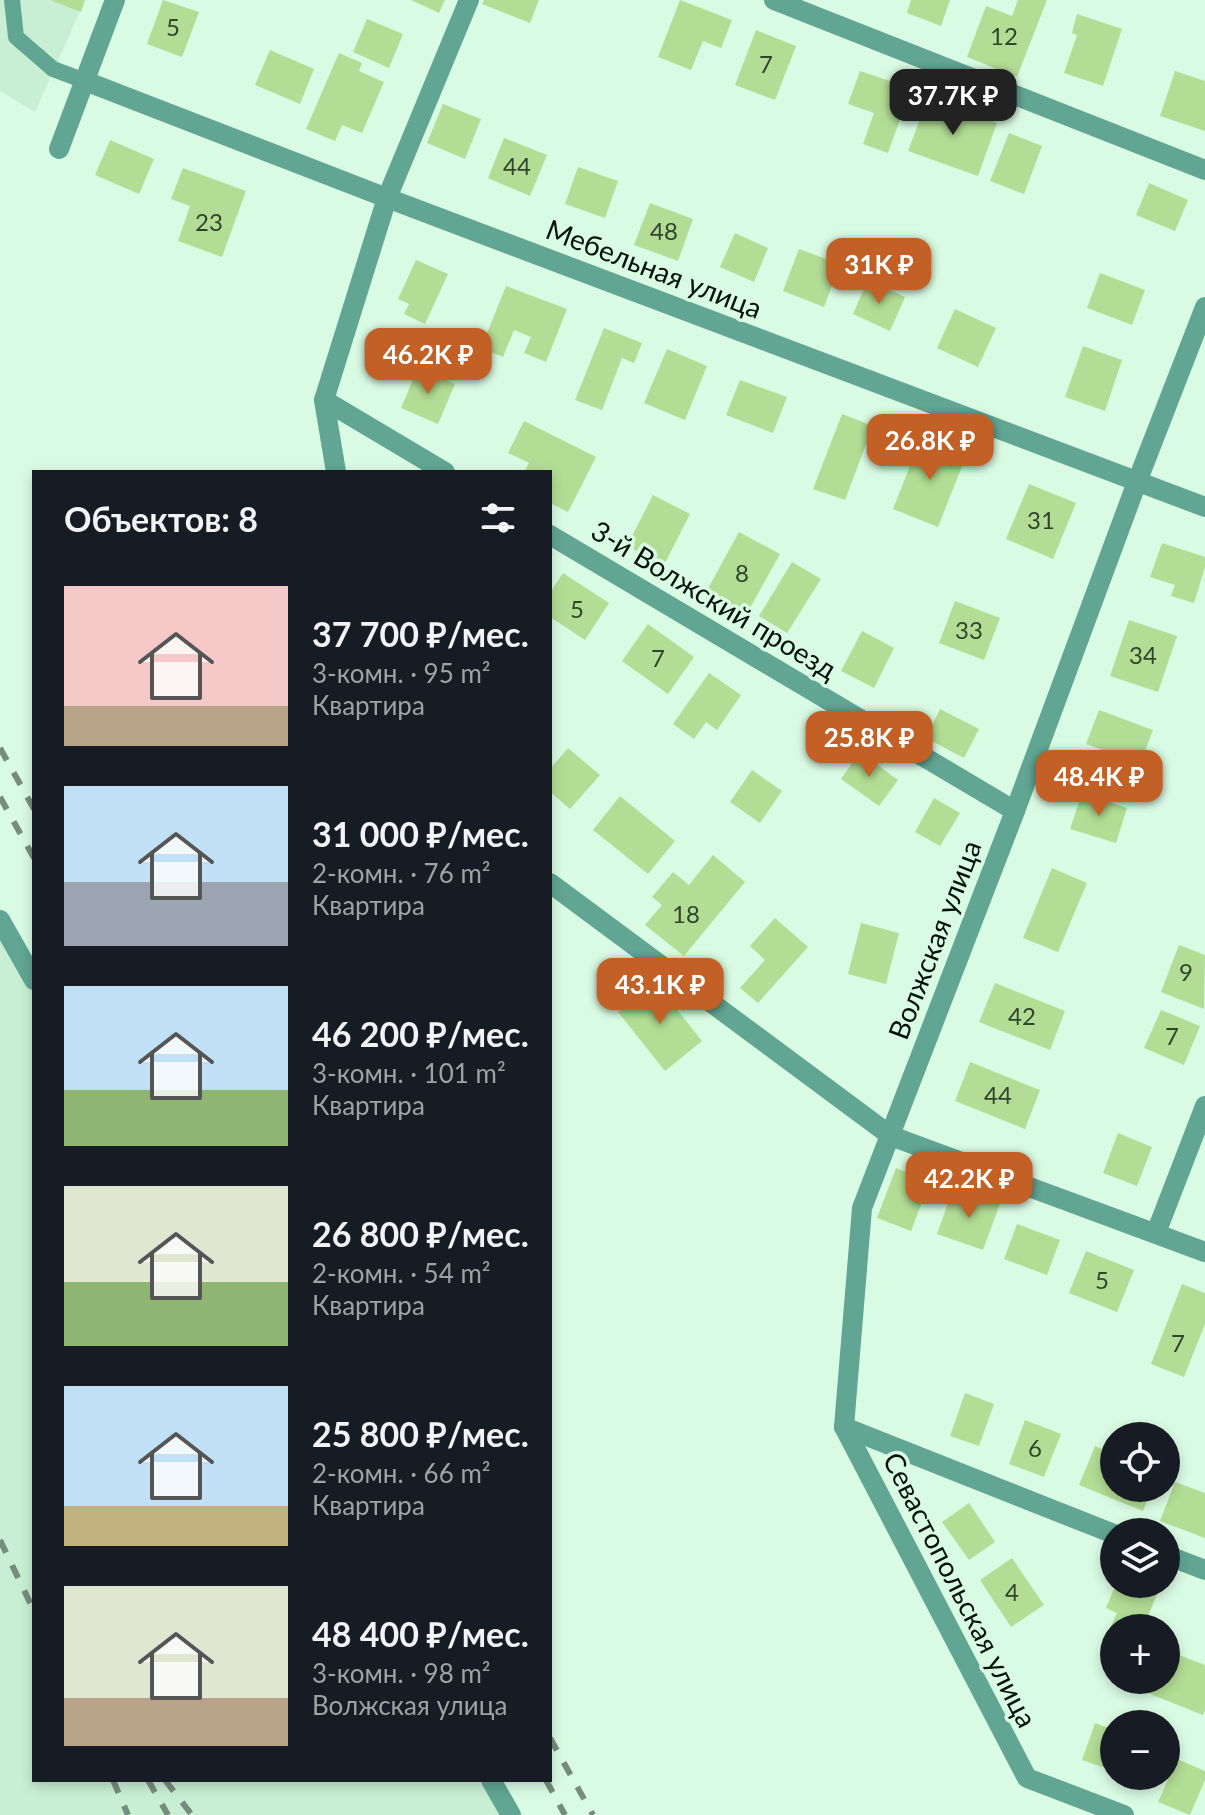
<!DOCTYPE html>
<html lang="ru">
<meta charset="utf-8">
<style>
:root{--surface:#171b24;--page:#20242c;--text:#f1f3f6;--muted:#9ea1a6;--accent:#c26025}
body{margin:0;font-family:Lato,sans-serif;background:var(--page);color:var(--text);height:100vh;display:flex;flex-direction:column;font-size:30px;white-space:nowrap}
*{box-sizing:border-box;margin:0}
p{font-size:26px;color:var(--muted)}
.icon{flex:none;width:44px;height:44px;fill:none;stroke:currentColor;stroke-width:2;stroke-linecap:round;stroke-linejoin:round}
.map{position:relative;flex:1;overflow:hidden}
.side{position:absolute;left:32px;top:470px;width:520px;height:1312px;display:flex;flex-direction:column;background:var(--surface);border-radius:0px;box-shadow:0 4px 12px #0003}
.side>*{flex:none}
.controls{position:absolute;left:1100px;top:1422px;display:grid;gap:16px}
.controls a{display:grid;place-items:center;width:80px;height:80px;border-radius:50%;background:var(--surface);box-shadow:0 4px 12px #0003;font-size:40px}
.price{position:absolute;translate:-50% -68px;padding:0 18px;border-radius:16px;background:var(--accent);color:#fff;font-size:26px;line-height:52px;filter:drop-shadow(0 2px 4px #0008)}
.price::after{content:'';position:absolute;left:50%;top:48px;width:24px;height:18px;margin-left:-12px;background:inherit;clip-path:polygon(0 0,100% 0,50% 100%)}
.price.selected{background:#222;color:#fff}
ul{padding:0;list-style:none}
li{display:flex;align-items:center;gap:24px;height:200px;padding:0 32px}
li span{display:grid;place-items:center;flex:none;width:224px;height:160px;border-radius:0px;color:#555}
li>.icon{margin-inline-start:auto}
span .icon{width:96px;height:96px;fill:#fffc;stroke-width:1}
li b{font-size:34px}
h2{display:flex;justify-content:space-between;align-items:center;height:96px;padding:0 32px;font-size:34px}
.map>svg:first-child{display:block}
.built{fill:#c8efd3}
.building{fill:#b3dd95}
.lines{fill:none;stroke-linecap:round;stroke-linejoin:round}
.service{stroke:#61a593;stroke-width:16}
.minor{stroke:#61a593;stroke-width:20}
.rail{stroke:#768d7d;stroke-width:6;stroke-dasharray:14 14;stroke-linecap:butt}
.labels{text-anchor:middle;stroke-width:7;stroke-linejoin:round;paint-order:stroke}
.number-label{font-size:24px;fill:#31442d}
.street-label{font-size:28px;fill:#06110a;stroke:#dafbe3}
</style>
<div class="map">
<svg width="1205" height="1815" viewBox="0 0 1205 1815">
<rect width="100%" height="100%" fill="#dafbe3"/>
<g class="built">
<path d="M0,0H85L35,112L0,91Z"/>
<path d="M0,920L34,980V1780H491L511,1815H0Z"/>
</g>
<g class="building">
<path d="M50,0H85L81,12Z"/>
<path d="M163,0L199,12L182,57L147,44Z"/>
<path d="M411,0H445L439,13Z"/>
<path d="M484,0H539L530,23L482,4Z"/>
<path d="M680,0L732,20L721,48L703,41L691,70L658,57Z"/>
<path d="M911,0H950L941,26L907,13Z"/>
<path d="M1018,0H1047L1017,77L967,57L986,6L1012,16Z"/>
<path d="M1077,14L1122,29L1103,86L1064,73L1077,35L1072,33Z"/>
<path d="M367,19L403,34L389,68L353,52Z"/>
<path d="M756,30L796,46L775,100L735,85Z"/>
<path d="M270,50L314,69L300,104L255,85Z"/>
<path d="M339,53L362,63L359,71L384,82L362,133L342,125L335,141L306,129Z"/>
<path d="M860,71L911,88L888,153L863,144L874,113L848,104Z"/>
<path d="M1175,71L1205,81V131L1160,116Z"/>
<path d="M928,98L997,123L978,176L908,151Z"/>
<path d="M443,104L481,119L465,159L427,143Z"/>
<path d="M1009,133L1042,146L1024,194L990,181Z"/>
<path d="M504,138L547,155L530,196L488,178Z"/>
<path d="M110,140L154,159L139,194L95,175Z"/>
<path d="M578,167L618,181L605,218L565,204Z"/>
<path d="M183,168L246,191L222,257L178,241L190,206L171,199Z"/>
<path d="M1149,183L1188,200L1175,231L1136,215Z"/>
<path d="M650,203L693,219L678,261L634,245Z"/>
<path d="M735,233L768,248L754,282L720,267Z"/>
<path d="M799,249L840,264L824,307L783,291Z"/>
<path d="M416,260L448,274L425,324L404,314L409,304L398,299Z"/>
<path d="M1100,273L1145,290L1132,325L1087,308Z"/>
<path d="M868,280L905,297L890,331L853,314Z"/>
<path d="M506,286L567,309L546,362L524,353L531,337L514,330L503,357L481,348Z"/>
<path d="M955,309L996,328L978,367L937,348Z"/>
<path d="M604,328L642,343L634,363L622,358L602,410L575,400Z"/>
<path d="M1083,346L1122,360L1105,411L1065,397Z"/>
<path d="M667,349L707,366L685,420L644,403Z"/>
<path d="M418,368L455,384L438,424L401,408Z"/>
<path d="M740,380L787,397L773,433L726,415Z"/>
<path d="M842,414L873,426L845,500L813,489Z"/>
<path d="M524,421L596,457L568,512L550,503V472H524L529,463L508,453Z"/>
<path d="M921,438L966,456L938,527L893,509Z"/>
<path d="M1029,484L1076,503L1053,559L1006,539Z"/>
<path d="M653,495L690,514L664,565L627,546Z"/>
<path d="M739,532L780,554L745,617L705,594Z"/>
<path d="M1162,543L1205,557V567L1194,603L1171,596L1175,585L1150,577Z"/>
<path d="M792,562L821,579L787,633L759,616Z"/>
<path d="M563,573L609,603L585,640L550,617V593Z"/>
<path d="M955,601L1000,618L984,660L939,643Z"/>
<path d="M1129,620L1177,636L1158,692L1110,676Z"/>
<path d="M648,624L694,657L668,694L622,661Z"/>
<path d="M862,631L894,648L874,688L841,671Z"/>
<path d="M709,673L741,695L717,730L706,722L694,739L673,724Z"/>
<path d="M940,709L979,729L964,758L926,738Z"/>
<path d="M1099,710L1153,730L1140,764L1086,744Z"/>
<path d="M568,748L600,775L570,809L550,792V769Z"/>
<path d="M860,752L898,780L879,806L841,779Z"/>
<path d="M752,770L782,791L760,823L730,802Z"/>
<path d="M1082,793L1127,808L1116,843L1070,829Z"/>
<path d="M620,796L675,841L648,874L593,830Z"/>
<path d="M934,798L960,813L940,846L915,832Z"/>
<path d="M713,855L745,882L684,956L645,925L662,905L652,897L673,872L689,885Z"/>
<path d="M1052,868L1087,883L1058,952L1023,938Z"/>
<path d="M775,918L808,947L758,1003L740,988L765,960L750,946Z"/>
<path d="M861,923L899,933L886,984L848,974Z"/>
<path d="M1179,945L1205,955L1204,1009L1161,992Z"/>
<path d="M655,982L702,1041L665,1071L618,1012Z"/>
<path d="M995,983L1065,1011L1050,1050L979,1022Z"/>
<path d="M1161,1010L1200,1026L1184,1065L1144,1048Z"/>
<path d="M970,1062L1040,1090L1025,1129L955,1101Z"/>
<path d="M1118,1133L1152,1147L1137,1186L1103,1173Z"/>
<path d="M896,1168L930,1181L911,1231L877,1218Z"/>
<path d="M977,1193L1001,1201L983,1250L937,1234L951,1195L973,1203Z"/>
<path d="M1017,1224L1060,1240L1047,1275L1004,1259Z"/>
<path d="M1086,1251L1134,1270L1117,1312L1069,1293Z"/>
<path d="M1182,1284L1205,1293V1324L1184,1377L1151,1364Z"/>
<path d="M965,1393L994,1404L979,1446L950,1436Z"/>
<path d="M1025,1420L1061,1434L1044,1477L1009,1464Z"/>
<path d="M1095,1446L1114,1454V1488H1152L1143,1511L1079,1485Z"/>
<path d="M1175,1482L1205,1493V1538L1160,1521Z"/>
<path d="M969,1503L995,1542L969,1560L942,1522Z"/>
<path d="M1012,1558L1044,1605L1011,1627L980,1580Z"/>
<path d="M1116,1584H1132L1157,1594L1143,1628H1114V1643L1105,1639L1117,1613L1106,1608Z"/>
<path d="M1168,1651L1205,1665V1710L1203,1715L1150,1694L1156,1680H1166V1655Z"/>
<path d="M1095,1723L1114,1730V1771L1082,1760Z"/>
<path d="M1177,1759L1205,1771V1780L1190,1815L1158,1802Z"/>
</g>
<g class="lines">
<path class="service" d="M12,0L16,37L53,69L85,81"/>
<g class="minor">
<path d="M774,0L1205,170"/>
<path d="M85,81L387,198L1205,507"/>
<path d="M59,149L115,0"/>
<path d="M324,400L445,472"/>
<path d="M336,472L324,400L387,198L469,0"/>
<path d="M550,535L1015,811"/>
<path d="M550,883L891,1136L1205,1252"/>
<path d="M0,920L34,980"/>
<path d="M1156,1233L1205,1106"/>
<path d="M844,1427L862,1208L1015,811L1137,482L1205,307"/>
<path d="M844,1427L1027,1778L1124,1815"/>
<path d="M844,1427L1114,1534"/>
<path d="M1166,1555L1205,1570"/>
<path d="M491,1780L511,1815"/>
</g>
<g class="rail">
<path d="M0,748L34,809"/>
<path d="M0,797L34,858"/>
<path d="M0,1540L34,1611"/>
<path d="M550,1738L593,1815"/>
<path d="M113,1780L128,1815"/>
<path d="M148,1780L168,1815"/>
<path d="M165,1780L192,1815"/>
<path d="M546,1780L565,1815"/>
</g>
</g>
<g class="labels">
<g class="number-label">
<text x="173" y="36">5</text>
<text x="1004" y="45">12</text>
<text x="766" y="73">7</text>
<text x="517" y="175">44</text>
<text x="209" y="231">23</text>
<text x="664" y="240">48</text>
<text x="1041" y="529">31</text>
<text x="742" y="582">8</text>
<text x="577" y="618">5</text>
<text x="969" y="639">33</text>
<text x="1143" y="664">34</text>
<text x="658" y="667">7</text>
<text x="686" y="923">18</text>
<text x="1186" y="981">9</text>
<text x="1022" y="1025">42</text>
<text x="1172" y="1045">7</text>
<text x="998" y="1104">44</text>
<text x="1102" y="1289">5</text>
<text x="1178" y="1352">7</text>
<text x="1035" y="1457">6</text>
<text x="1012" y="1601">4</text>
</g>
<g class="street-label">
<text transform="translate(654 269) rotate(21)" y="10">Мебельная улица</text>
<text transform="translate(714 600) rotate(31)" y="10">3-й Волжский проезд</text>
<text transform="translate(935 940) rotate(-69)" y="10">Волжская улица</text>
<text transform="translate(960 1590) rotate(63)" y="10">Севастопольская улица</text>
</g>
</g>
</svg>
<div class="controls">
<a><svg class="icon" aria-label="locate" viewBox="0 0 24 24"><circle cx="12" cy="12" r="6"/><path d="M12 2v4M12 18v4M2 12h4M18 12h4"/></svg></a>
<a><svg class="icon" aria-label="layers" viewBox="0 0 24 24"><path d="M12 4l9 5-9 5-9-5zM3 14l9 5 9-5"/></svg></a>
<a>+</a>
<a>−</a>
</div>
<b class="price selected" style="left:953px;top:137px">37.7K ₽</b>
<b class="price" style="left:879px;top:306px">31K ₽</b>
<b class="price" style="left:428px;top:396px">46.2K ₽</b>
<b class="price" style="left:930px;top:482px">26.8K ₽</b>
<b class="price" style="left:869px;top:779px">25.8K ₽</b>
<b class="price" style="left:1099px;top:818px">48.4K ₽</b>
<b class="price" style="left:660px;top:1026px">43.1K ₽</b>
<b class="price" style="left:969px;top:1220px">42.2K ₽</b>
<section class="side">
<h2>Объектов: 8<svg class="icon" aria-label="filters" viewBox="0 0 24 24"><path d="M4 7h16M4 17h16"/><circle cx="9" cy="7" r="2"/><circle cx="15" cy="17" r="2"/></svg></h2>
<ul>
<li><span style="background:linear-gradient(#f6c9c9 75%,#b9a48a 0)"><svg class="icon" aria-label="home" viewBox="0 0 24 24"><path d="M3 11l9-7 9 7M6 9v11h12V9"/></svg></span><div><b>37 700 ₽/мес.</b><p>3-комн. · 95 m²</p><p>Квартира</p></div></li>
<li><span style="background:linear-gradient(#bfe0f5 60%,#9aa5b1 0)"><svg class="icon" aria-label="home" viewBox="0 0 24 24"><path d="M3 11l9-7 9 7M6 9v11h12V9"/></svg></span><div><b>31 000 ₽/мес.</b><p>2-комн. · 76 m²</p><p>Квартира</p></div></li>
<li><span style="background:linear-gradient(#bfe0f5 65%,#8fb573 0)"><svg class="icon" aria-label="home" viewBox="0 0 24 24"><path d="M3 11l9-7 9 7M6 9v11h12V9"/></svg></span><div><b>46 200 ₽/мес.</b><p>3-комн. · 101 m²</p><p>Квартира</p></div></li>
<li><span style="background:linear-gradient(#dfe7d0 60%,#8fb573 0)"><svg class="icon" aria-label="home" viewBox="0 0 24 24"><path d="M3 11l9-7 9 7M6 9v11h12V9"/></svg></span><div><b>26 800 ₽/мес.</b><p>2-комн. · 54 m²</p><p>Квартира</p></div></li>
<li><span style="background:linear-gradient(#bfe0f5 75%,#c2b280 0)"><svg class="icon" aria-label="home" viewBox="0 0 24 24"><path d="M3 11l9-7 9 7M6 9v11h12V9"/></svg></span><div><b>25 800 ₽/мес.</b><p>2-комн. · 66 m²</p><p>Квартира</p></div></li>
<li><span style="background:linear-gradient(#dfe7d0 70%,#b9a48a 0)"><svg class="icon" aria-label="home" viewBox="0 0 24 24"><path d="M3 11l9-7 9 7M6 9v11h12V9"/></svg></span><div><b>48 400 ₽/мес.</b><p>3-комн. · 98 m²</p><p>Волжская улица</p></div></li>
</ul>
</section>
</div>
